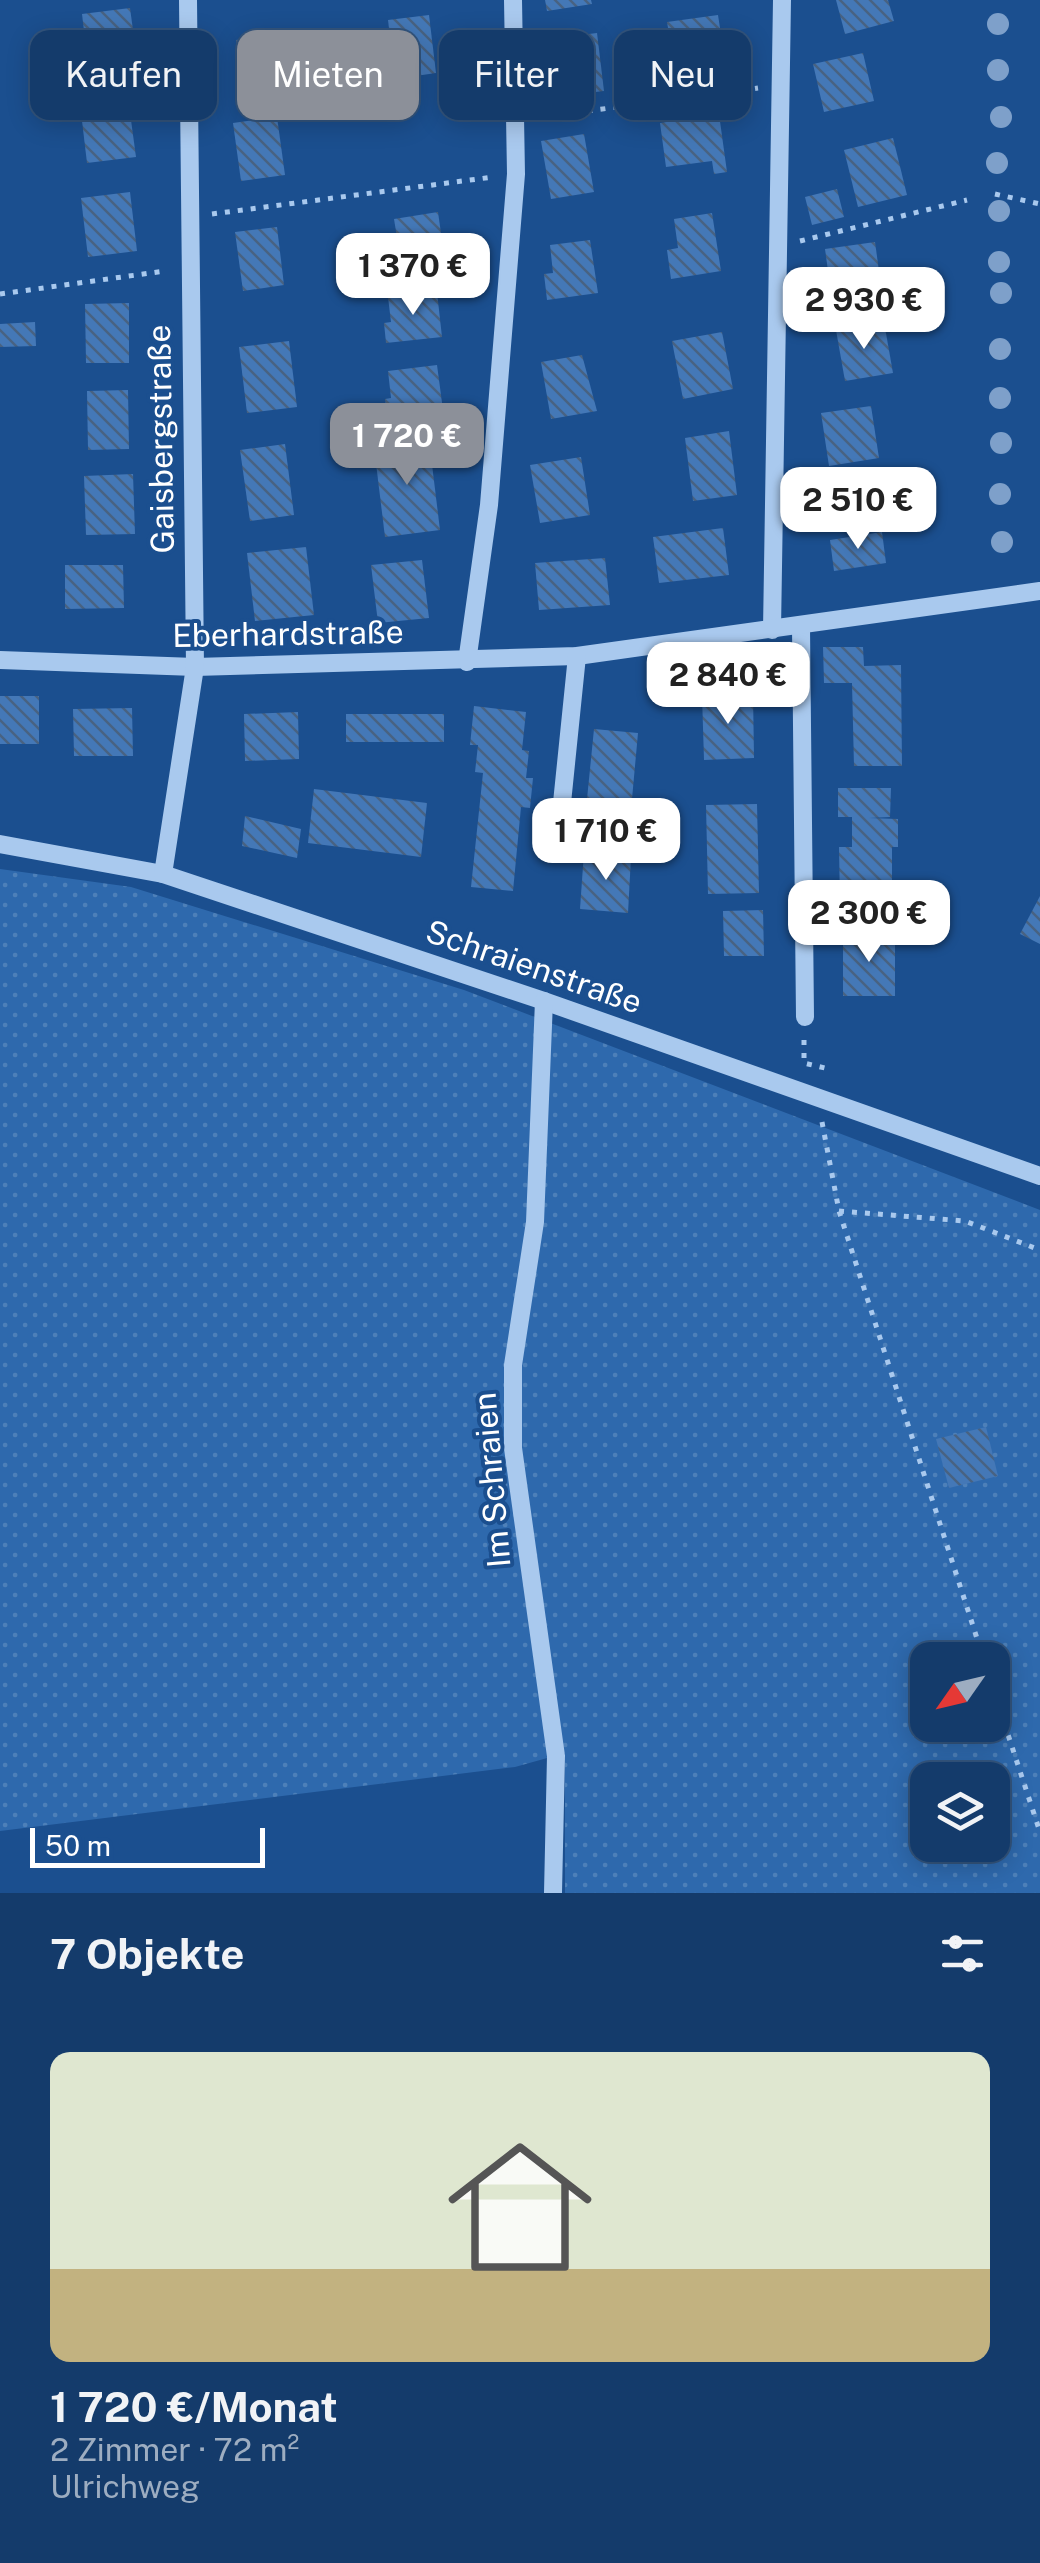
<!DOCTYPE html>
<html lang="de">
<meta charset="utf-8">
<style>
:root{--surface:#143b6b;--page:#1d4271;--text:#f1f3f6;--muted:#9dadc1;--line:#33557e;--accent:#8c9099}
body{margin:0;font-family:"Public Sans",sans-serif;background:var(--page);color:var(--text);height:100vh;display:flex;flex-direction:column;font-size:38px;white-space:nowrap}
*{box-sizing:border-box;margin:0}
p{font-size:32px;color:var(--muted)}
.icon{flex:none;width:55px;height:55px;fill:none;stroke:currentColor;stroke-width:2;stroke-linecap:round;stroke-linejoin:round}
.map{position:relative;height:1893px;overflow:hidden}
.sheet{display:flex;flex-direction:column;background:var(--surface);flex:1}
.sheet>*{flex:none}
.guide{position:absolute;left:30px;top:30px;width:980px;height:90px;display:flex;gap:20px}
.needle{width:65px;rotate:236deg}
.buttons{position:absolute;left:910px;top:1642px;display:grid;gap:20px}
.buttons a{display:grid;place-items:center;width:100px;height:100px;border-radius:20px;background:var(--surface);box-shadow:0 5px 25px #0003,0 0 0 2px var(--line);font-size:50px}
.scale{position:absolute;left:30px;bottom:25px;width:235px;box-sizing:border-box;padding-left:10px;border:5px solid #fff;border-top:0;font-size:28px;line-height:35px;white-space:nowrap;color:#fff;-webkit-text-stroke:8px #1b4f8f;paint-order:stroke}
.price{position:absolute;translate:-50% -85px;padding:0 22px;border-radius:20px;background:#fff;color:#222;font-size:32px;line-height:65px;filter:drop-shadow(0 2px 5px #0008)}
.price::after{content:'';position:absolute;left:50%;top:60px;width:30px;height:22px;margin-left:-15px;background:inherit;clip-path:polygon(0 0,100% 0,50% 100%)}
.price.current{background:var(--accent);color:#fff}
ul{padding:0;list-style:none}
li{display:grid;align-content:center;gap:20px;height:530px;padding:0 50px}
li span{display:grid;place-items:center;height:310px;border-radius:20px;color:#555}
li>.icon{margin-inline-start:auto}
span .icon{width:180px;height:180px;fill:#fffc;stroke-width:1}
li b{font-size:42px}
h2{display:flex;justify-content:space-between;align-items:center;height:120px;padding:0 50px;font-size:42px}
.chip{padding:0 35px;border-radius:20px;background:var(--surface);box-shadow:0 5px 25px #0003,0 0 0 2px var(--line);font-size:35px;line-height:90px}
.chip.current{background:var(--accent);color:#fff}
.map>svg:first-child{display:block}
.grass{fill:url(#grass-dots);fill-rule:evenodd}
.building{fill:url(#building-back-hatch)}
.lines{fill:none;stroke-linecap:round;stroke-linejoin:round}
.path{stroke:#a9c9ee;stroke-width:5;stroke-dasharray:5 8;stroke-linecap:butt}
.minor{stroke:#a9c9ee;stroke-width:18}
.tree{fill:#7ea0ca}
.labels{text-anchor:middle;stroke-width:8;stroke-linejoin:round;paint-order:stroke}
.street-label{font-size:32px;fill:#fff;stroke:#1b4f8f}
</style>
<div class="map">
<svg width="1040" height="1893" viewBox="0 0 1040 1893">
<defs>
<pattern id="grass-dots" width="8" height="8" patternUnits="userSpaceOnUse" patternTransform="scale(2.5)"><rect width="8" height="8" fill="#2e69ad"/><path d="M2 2h.1M6 6h.1" fill="none" stroke="#4d80b9" stroke-width="1.8" stroke-linecap="round"/></pattern>
<pattern id="building-back-hatch" width="6" height="6" patternUnits="userSpaceOnUse" patternTransform="scale(2.5)"><rect width="6" height="6" fill="#4478b7"/><path d="M-1 5l2 2M0 0l6 6M5-1l2 2" fill="none" stroke="#486282"/></pattern>
</defs>
<rect width="100%" height="100%" fill="#1b4f8f"/>
<path class="grass" d="M0,869L131,887L464,990L1040,1210V1893H565V1753L515,1767L0,1831ZM928,1660H992V1725H928ZM928,1780H992V1845H928Z"/>
<g class="building">
<path d="M545,0H591L592,4L547,11Z"/>
<path d="M836,0H888L894,21L845,34Z"/>
<path d="M130,8L138,67L89,73L82,14Z"/>
<path d="M429,15L436,73L395,79L388,20Z"/>
<path d="M718,15L727,73L677,80L667,22Z"/>
<path d="M597,33L604,91L553,97L547,39Z"/>
<path d="M280,34L282,48L298,46L304,84L243,93L236,40Z"/>
<path d="M863,53L874,101L824,112L813,64Z"/>
<path d="M128,98L136,157L87,163L80,104Z"/>
<path d="M719,114L727,172L714,174L712,161L666,167L660,123Z"/>
<path d="M277,117L285,175L241,181L233,123Z"/>
<path d="M584,134L594,192L551,199L541,141Z"/>
<path d="M893,138L907,195L858,207L844,150Z"/>
<path d="M837,189L844,217L812,225L805,197Z"/>
<path d="M130,192L137,251L88,257L81,198Z"/>
<path d="M438,212L445,262L402,268L394,219Z"/>
<path d="M712,213L721,271L671,279L667,250L678,248L674,219Z"/>
<path d="M277,227L284,285L243,291L235,232Z"/>
<path d="M590,240L598,293L547,300L544,274L553,273L550,245Z"/>
<path d="M875,242L883,300L833,307L825,249Z"/>
<path d="M437,292L442,337L386,343L384,323L391,322L388,297Z"/>
<path d="M129,303V363H86L85,304Z"/>
<path d="M35,322L36,346L0,347V324Z"/>
<path d="M884,322L893,373L845,381L836,330Z"/>
<path d="M722,332L733,389L683,399L672,341Z"/>
<path d="M289,341L297,407L247,413L239,347Z"/>
<path d="M582,355L597,411L551,419L541,362Z"/>
<path d="M437,365L443,410L387,416L385,399L391,398L388,371Z"/>
<path d="M128,390L129,449L88,450L87,391Z"/>
<path d="M871,406L879,458L829,466L821,413Z"/>
<path d="M729,431L737,495L693,501L685,438Z"/>
<path d="M429,440L440,530L385,537L374,447Z"/>
<path d="M285,444L294,515L250,521L240,450Z"/>
<path d="M581,457L590,515L540,523L530,465Z"/>
<path d="M133,474L135,534L86,535L84,476Z"/>
<path d="M885,484L889,516L840,522L836,490Z"/>
<path d="M723,528L729,575L659,583L653,537Z"/>
<path d="M882,532L886,563L834,571L830,540Z"/>
<path d="M306,547L314,615L255,621L247,553Z"/>
<path d="M605,558L610,605L539,610L535,563Z"/>
<path d="M422,560L429,618L378,623L371,565Z"/>
<path d="M65,565H123L124,608L65,609Z"/>
<path d="M823,647H863L864,666L901,665L902,766H854L852,683H824Z"/>
<path d="M753,694L754,758L704,760L702,696Z"/>
<rect x="0" y="696" width="39" height="48"/>
<path d="M474,706L526,712L522,750L529,751L526,778H533L530,808L521,807L513,891L471,887L483,773L475,772L478,745H470Z"/>
<path d="M132,708L133,756H74L73,709Z"/>
<path d="M298,712L299,759L245,761L244,714Z"/>
<rect x="346" y="714" width="98" height="28"/>
<path d="M594,729L638,733L631,810L637,811L636,824L585,819Z"/>
<path d="M838,788H891L890,817L869,818L898,819V847H892V905H840L839,847H852V817H838Z"/>
<path d="M314,789L427,803L421,857L308,843Z"/>
<path d="M757,804L759,893L708,894L706,805Z"/>
<path d="M245,816L301,829L297,858L242,846Z"/>
<path d="M584,852L631,857L628,913L580,909Z"/>
<path d="M1040,896V944L1020,934Z"/>
<path d="M763,910L764,956H724L723,911Z"/>
<rect x="843" y="934" width="52" height="62"/>
<path d="M986,1427L998,1476L949,1488L936,1439Z"/>
</g>
<g class="lines">
<g class="path">
<path d="M536,118L758,88"/>
<path d="M995,194L1040,204"/>
<path d="M212,214L493,177"/>
<path d="M800,241L967,200"/>
<path d="M0,294L165,271"/>
<path d="M804,1040V1063L825,1068L824,1073"/>
<path d="M822,1122L839,1211L984,1660"/>
<path d="M839,1211L965,1221L1040,1250"/>
<path d="M992,1686L1040,1832"/>
</g>
<g class="minor">
<path d="M801,627L805,1017"/>
<path d="M772,630L782,0"/>
<path d="M0,660L195,667L577,656L1040,591"/>
<path d="M467,662L489,505L516,174L513,0"/>
<path d="M558,842L577,656"/>
<path d="M0,844L163,874L544,1001L1040,1176"/>
<path d="M163,874L195,667L188,0"/>
<path d="M544,1001L535,1222L513,1365V1448L556,1756L553,1893"/>
</g>
</g>
<g class="tree">
<circle cx="998" cy="24" r="11"/>
<circle cx="998" cy="70" r="11"/>
<circle cx="1001" cy="117" r="11"/>
<circle cx="997" cy="163" r="11"/>
<circle cx="999" cy="211" r="11"/>
<circle cx="999" cy="262" r="11"/>
<circle cx="1001" cy="293" r="11"/>
<circle cx="1000" cy="349" r="11"/>
<circle cx="1000" cy="398" r="11"/>
<circle cx="1001" cy="443" r="11"/>
<circle cx="1000" cy="494" r="11"/>
<circle cx="1002" cy="542" r="11"/>
</g>
<g class="labels">
<g class="street-label">
<text transform="translate(161 439) rotate(-91)" y="11">Gaisbergstraße</text>
<text transform="translate(288 634) rotate(-1)" y="11">Eberhardstraße</text>
<text transform="translate(534 967) rotate(19)" y="11">Schraienstraße</text>
<text transform="translate(492 1480) rotate(-95)" y="11">Im Schraien</text>
</g>
</g>
</svg>
<div class="buttons">
<a><svg class="needle" viewBox="-14 -14 28 28"><path d="M0-13l5 13h-10z" fill="#e53935"/><path d="M0 13l5-13h-10z" fill="#9dadc1"/></svg></a>
<a><svg class="icon" aria-label="layers" viewBox="0 0 24 24"><path d="M12 4l9 5-9 5-9-5zM3 14l9 5 9-5"/></svg></a>
</div>
<div class="scale">50 m</div>
<b class="price" style="left:413px;top:318px">1 370 €</b>
<b class="price" style="left:864px;top:352px">2 930 €</b>
<b class="price current" style="left:407px;top:488px">1 720 €</b>
<b class="price" style="left:858px;top:552px">2 510 €</b>
<b class="price" style="left:728px;top:727px">2 840 €</b>
<b class="price" style="left:606px;top:883px">1 710 €</b>
<b class="price" style="left:869px;top:965px">2 300 €</b>
<div class="guide">
<a class="chip">Kaufen</a>
<a class="chip current">Mieten</a>
<a class="chip">Filter</a>
<a class="chip">Neu</a>
</div>
</div>
<section class="sheet">
<h2>7 Objekte<svg class="icon" aria-label="filters" viewBox="0 0 24 24"><path d="M4 7h16M4 17h16"/><circle cx="9" cy="7" r="2"/><circle cx="15" cy="17" r="2"/></svg></h2>
<ul>
<li><span style="background:linear-gradient(#dfe7d0 70%,#c2b280 0)"><svg class="icon" aria-label="home" viewBox="0 0 24 24"><path d="M3 11l9-7 9 7M6 9v11h12V9"/></svg></span><div><b>1 720 €/Monat</b><p>2 Zimmer · 72 m²</p><p>Ulrichweg</p></div></li>
</ul>
</section>
